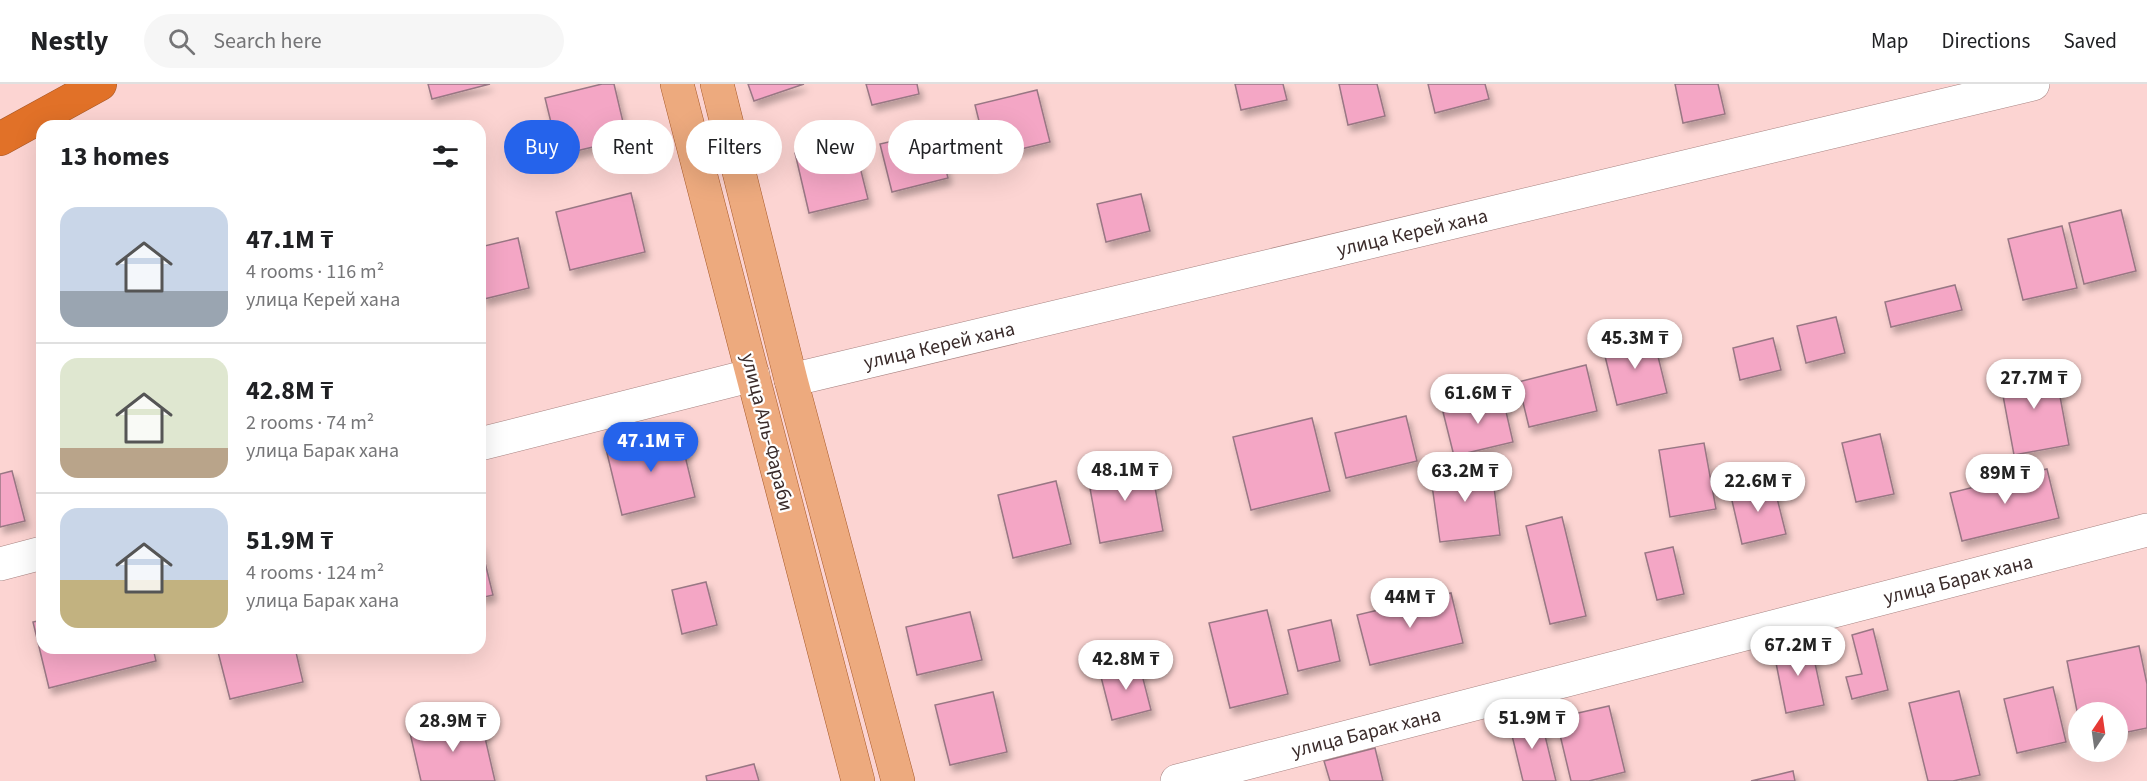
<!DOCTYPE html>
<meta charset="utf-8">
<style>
:root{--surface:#fff;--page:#f6f6f6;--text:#202124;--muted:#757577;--line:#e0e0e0;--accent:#2563eb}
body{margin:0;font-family:"Source Sans 3",sans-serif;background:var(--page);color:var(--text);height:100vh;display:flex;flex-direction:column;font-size:22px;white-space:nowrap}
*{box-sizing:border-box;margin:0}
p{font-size:20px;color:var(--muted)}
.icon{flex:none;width:33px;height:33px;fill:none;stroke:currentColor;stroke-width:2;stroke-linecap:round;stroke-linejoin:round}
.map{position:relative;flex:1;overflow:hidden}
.side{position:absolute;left:36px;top:36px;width:450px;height:534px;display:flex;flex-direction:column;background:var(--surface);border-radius:18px;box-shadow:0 6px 24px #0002}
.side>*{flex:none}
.banner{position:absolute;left:504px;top:36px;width:570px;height:54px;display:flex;gap:12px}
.needle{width:39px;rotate:13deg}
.fabs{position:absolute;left:2068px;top:618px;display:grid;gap:12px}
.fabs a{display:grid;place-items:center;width:60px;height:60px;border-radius:50%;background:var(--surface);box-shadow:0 6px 24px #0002;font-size:30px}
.price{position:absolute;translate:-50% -51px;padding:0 14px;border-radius:21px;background:#fff;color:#222;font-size:20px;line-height:39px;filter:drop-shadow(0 2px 3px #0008)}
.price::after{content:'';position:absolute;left:50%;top:36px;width:18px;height:14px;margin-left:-9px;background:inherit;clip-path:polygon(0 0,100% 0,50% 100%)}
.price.active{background:var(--accent);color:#fff}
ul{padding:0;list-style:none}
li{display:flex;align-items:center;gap:18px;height:150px;padding:0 24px}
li+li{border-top:2px solid var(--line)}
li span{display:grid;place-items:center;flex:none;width:168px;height:120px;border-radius:18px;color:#555}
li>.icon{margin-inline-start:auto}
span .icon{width:72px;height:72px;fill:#fffc;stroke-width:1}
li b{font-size:26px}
h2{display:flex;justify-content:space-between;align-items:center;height:72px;padding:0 24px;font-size:26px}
.tag{padding:0 21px;border-radius:27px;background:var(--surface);box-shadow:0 6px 24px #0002;font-size:21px;line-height:54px}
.tag.active{background:var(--accent);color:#fff}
header{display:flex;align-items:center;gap:36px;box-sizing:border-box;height:84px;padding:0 30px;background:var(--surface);border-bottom:2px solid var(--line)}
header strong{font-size:28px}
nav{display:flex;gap:33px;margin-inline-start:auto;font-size:21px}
.search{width:420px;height:54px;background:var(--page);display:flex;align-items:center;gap:15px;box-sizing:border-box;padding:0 21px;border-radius:33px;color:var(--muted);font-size:22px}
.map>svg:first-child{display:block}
.building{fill:#f4a6c5;stroke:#997784;stroke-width:1.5;filter:url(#shadow)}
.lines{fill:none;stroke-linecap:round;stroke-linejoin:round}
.minor-casing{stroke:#a78381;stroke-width:34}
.major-casing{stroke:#a75929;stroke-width:34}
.highway-casing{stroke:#a75929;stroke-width:34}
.minor{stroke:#fff;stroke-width:33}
.major{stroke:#edaa7e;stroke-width:33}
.highway{stroke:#e17128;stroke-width:33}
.labels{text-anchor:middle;stroke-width:4.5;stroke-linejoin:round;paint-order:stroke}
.street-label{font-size:20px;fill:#3b2c2b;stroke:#fff}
</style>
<header>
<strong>Nestly</strong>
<div class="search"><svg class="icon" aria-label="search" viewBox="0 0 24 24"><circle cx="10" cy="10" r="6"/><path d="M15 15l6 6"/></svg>Search here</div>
<nav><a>Map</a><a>Directions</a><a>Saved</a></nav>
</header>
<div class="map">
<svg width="2147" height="697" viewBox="0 0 2147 697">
<defs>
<filter id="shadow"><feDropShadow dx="3.5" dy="6" stdDeviation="3" flood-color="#0004"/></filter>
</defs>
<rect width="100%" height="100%" fill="#fcd4d2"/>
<g class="building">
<path d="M428,0H490L432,15Z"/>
<path d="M602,0H614L627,55L559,71L545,14Z"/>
<path d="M748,0H804L754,17Z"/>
<path d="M866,0H917L919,10L872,21Z"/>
<path d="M1235,0H1283L1287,16L1241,26Z"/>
<path d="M1339,0H1377L1385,32L1348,41Z"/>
<path d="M1428,0H1485L1489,15L1435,29Z"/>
<path d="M1675,0H1718L1725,30L1683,39Z"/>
<path d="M1037,6L1050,58L988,73L975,21Z"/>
<path d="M936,47L948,94L892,108L880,60Z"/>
<path d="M853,55L868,115L809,129L795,69Z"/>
<path d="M631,109L645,168L570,186L556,128Z"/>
<path d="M1141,110L1150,147L1106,158L1097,120Z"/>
<path d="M2121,126L2136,187L2084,200L2069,139Z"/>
<path d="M2062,142L2077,204L2023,216L2008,155Z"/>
<path d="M518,154L529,204L484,215L480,200V163Z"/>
<path d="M1955,201L1962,226L1891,243L1885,218Z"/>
<path d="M1836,233L1845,269L1806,279L1797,242Z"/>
<path d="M1653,252L1667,309L1617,321L1603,264Z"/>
<path d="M1773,254L1781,286L1740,296L1733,264Z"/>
<path d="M2054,280L2069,361L2014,371L1999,290Z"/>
<path d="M1586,281L1597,327L1529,343L1518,298Z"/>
<path d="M1502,310L1513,358L1454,372L1442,324Z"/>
<path d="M1406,332L1417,377L1346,394L1335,349Z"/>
<path d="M1312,334L1330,407L1251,426L1233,353Z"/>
<path d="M679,347L695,413L622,431L606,365Z"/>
<path d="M1880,350L1894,410L1856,418L1842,359Z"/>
<path d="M1704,359L1716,425L1670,433L1659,366Z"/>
<path d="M1150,376L1163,447L1100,459L1087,388Z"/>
<path d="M1491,379L1500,451L1440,458L1430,387Z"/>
<path d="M2047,385L2059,434L1962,457L1950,409Z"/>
<path d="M12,387L25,437L0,443V390Z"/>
<path d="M1056,397L1071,460L1013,474L998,411Z"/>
<path d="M1773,398L1786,450L1742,460L1730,408Z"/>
<path d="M1562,433L1586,532L1550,540L1526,442Z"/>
<path d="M480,458L493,511L480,514Z"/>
<path d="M1673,463L1684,510L1657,516L1645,469Z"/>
<path d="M706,498L717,541L682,550L672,506Z"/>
<path d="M1451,509L1463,559L1370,581L1357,531Z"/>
<path d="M1267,526L1288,610L1230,624L1209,539Z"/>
<path d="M970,528L982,576L917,591L906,543Z"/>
<path d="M42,536V564H153L156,577L49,604L33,538Z"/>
<path d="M1331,536L1340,577L1298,587L1288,546Z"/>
<path d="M1873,545L1888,606L1852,615L1846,593L1862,590L1852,551Z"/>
<path d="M1810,556L1824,621L1786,629L1773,564Z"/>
<path d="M2139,562L2147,600V644L2118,650V628H2079V637L2067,577Z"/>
<path d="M217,564H295L303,598L230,615Z"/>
<path d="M1139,579L1151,626L1112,636L1100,589Z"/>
<path d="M2053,603L2066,658L2017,669L2004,615Z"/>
<path d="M1959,607L1980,691L1953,697H1928L1909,619Z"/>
<path d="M993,608L1007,668L950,681L935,621Z"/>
<path d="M1609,622L1625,688L1589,697H1571L1556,634Z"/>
<path d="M1540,631L1556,697H1523L1509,639Z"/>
<path d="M480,632L495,697H421L410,649Z"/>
<path d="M1375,664L1383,697H1330L1324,677Z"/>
<path d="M754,680L759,697H707L706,692Z"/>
<path d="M1793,687L1795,697H1751Z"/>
</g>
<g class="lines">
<defs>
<g id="minor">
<path d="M791,296L2033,0"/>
<path d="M480,360L753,291"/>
<path d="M0,480L42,469"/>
<path d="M1177,697L2147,446"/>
</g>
<g id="major">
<path d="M677,0L858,697"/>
<path d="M717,0L791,296L898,697"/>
</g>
<path id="highway" d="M0,55L100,0"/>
</defs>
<use href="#minor" class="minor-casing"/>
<use href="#major" class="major-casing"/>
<use href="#highway" class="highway-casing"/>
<use href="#minor" class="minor"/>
<use href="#major" class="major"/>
<use href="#highway" class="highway"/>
</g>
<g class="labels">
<g class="street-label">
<text transform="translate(1412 148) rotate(-13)" y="7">улица Керей хана</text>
<text transform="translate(939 261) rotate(-13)" y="7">улица Керей хана</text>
<text transform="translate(768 348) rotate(76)" y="7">улица Аль-Фараби</text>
<text transform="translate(1958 495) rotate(-14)" y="7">улица Барак хана</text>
<text transform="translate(1366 648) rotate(-14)" y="7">улица Барак хана</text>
</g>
</g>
</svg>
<div class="fabs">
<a><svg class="needle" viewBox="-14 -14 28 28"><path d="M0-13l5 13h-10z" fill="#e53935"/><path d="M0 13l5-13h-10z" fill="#757577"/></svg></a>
</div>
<b class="price" style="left:1635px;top:286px">45.3M ₸</b>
<b class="price" style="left:2034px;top:326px">27.7M ₸</b>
<b class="price" style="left:1478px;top:341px">61.6M ₸</b>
<b class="price active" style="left:651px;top:389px">47.1M ₸</b>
<b class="price" style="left:1125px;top:418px">48.1M ₸</b>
<b class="price" style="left:1465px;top:419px">63.2M ₸</b>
<b class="price" style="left:2005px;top:421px">89M ₸</b>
<b class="price" style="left:1758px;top:429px">22.6M ₸</b>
<b class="price" style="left:1410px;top:545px">44M ₸</b>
<b class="price" style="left:1798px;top:593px">67.2M ₸</b>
<b class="price" style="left:1126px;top:607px">42.8M ₸</b>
<b class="price" style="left:1532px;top:666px">51.9M ₸</b>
<b class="price" style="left:453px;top:669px">28.9M ₸</b>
<div class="banner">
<a class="tag active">Buy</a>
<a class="tag">Rent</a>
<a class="tag">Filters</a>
<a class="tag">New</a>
<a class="tag">Apartment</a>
</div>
<section class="side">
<h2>13 homes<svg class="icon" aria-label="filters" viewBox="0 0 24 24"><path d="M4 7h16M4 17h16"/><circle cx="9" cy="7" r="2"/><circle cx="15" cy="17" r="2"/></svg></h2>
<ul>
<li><span style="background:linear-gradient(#c9d6e8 70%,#9aa5b1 0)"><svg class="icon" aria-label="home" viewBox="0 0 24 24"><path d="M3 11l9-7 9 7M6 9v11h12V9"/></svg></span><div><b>47.1M ₸</b><p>4 rooms · 116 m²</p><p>улица Керей хана</p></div></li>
<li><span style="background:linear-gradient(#dfe7d0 75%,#b9a48a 0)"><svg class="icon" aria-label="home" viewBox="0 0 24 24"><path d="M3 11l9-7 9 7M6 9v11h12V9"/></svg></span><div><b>42.8M ₸</b><p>2 rooms · 74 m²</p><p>улица Барак хана</p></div></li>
<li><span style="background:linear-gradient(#c9d6e8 60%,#c2b280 0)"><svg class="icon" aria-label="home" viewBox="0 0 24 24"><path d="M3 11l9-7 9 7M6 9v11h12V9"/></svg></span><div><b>51.9M ₸</b><p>4 rooms · 124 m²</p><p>улица Барак хана</p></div></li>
</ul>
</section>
</div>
